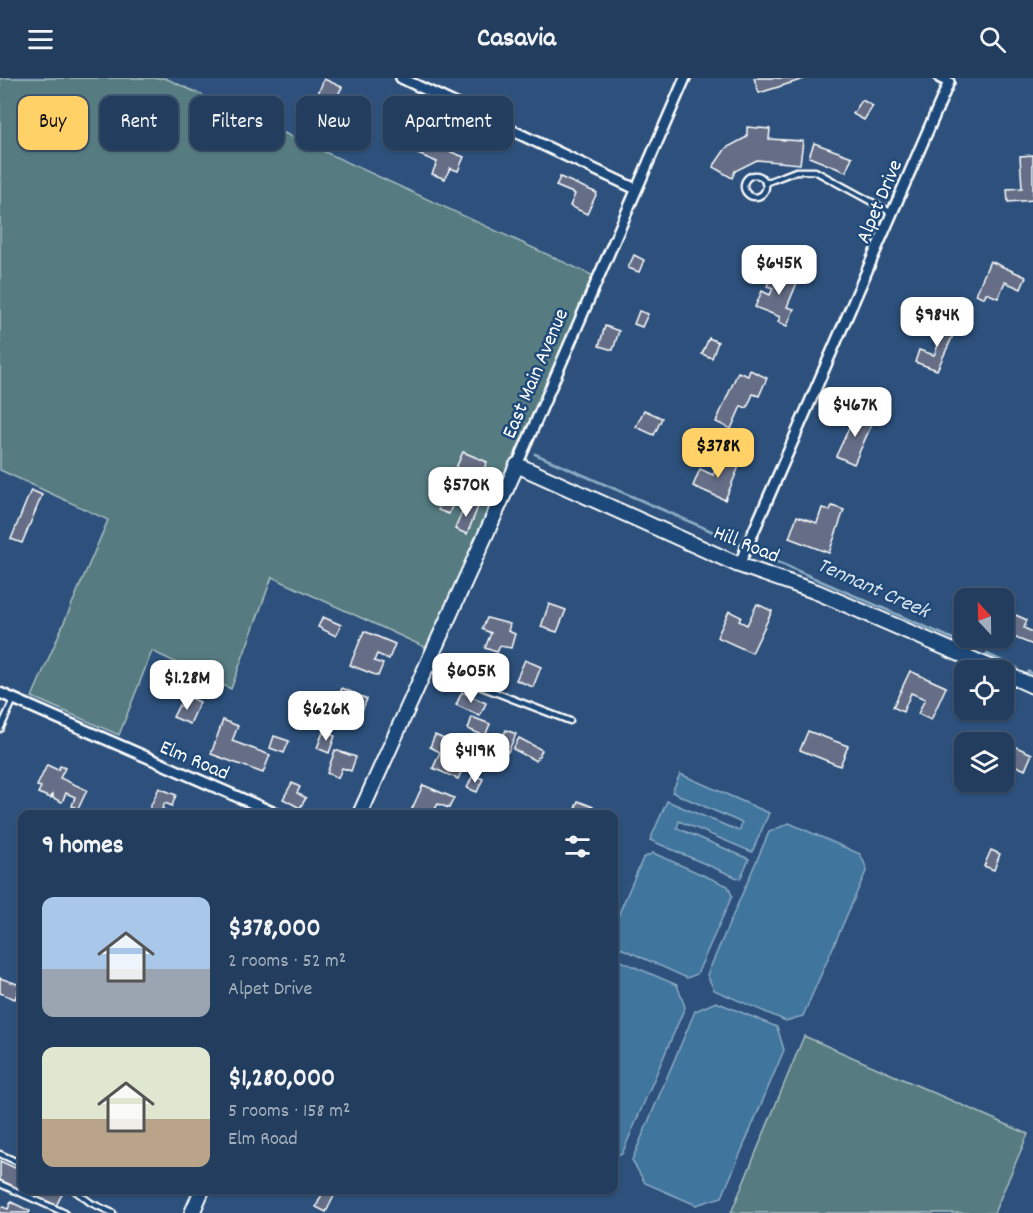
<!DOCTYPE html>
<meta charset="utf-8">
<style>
:root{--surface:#223d5d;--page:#2a4463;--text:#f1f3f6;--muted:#a2aebc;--line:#3f5672;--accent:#ffd166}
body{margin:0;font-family:Dekko,sans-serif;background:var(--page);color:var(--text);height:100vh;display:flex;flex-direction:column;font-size:22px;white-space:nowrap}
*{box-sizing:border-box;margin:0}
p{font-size:20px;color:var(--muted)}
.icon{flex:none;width:33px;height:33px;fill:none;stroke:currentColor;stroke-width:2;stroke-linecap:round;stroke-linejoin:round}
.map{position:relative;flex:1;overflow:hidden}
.details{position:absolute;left:18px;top:732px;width:600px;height:384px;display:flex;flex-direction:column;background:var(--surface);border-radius:12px;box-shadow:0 2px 4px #0004,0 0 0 2px var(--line)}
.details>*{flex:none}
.hud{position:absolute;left:18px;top:18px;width:600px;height:54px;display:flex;gap:12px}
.needle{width:39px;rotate:338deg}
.fabs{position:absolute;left:954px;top:510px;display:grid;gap:12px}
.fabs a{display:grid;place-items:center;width:60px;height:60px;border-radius:12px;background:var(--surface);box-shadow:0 2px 4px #0004,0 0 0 2px var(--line);font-size:30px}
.price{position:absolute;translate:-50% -51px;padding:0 14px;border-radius:12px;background:#fff;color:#222;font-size:20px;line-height:39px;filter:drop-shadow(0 2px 3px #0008)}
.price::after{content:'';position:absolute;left:50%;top:36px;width:18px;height:14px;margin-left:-9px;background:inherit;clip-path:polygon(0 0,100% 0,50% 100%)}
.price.selected{background:var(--accent);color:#111}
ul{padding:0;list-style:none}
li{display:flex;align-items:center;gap:18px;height:150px;padding:0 24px}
li span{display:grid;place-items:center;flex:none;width:168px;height:120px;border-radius:12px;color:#555}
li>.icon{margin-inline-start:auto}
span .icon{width:72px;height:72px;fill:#fffc;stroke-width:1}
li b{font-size:26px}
h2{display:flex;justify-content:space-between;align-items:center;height:72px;padding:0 24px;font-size:26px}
.pill{padding:0 21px;border-radius:12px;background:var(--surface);box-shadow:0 2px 4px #0004,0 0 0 2px var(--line);font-size:21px;line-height:54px}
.pill.selected{background:var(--accent);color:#111}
header{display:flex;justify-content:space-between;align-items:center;height:78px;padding:0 24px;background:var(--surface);font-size:27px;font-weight:700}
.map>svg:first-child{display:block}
.green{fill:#567c82;stroke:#aabec0;stroke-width:1.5}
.water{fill:#40759d;stroke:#8cacc4;stroke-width:1.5}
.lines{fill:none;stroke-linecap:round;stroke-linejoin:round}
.stream{stroke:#8cacc4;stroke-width:3}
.building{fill:#656e86;stroke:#fff;stroke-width:1.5}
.lane-casing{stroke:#fff;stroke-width:9}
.street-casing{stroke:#fff;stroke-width:14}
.secondary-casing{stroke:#fff;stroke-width:18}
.lane{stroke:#1f4a7a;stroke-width:4.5}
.street{stroke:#1f4a7a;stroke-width:9}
.secondary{stroke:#1f4a7a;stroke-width:14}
.labels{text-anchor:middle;stroke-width:5;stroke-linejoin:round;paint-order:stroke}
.street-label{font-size:21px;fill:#fff;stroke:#1f4a7a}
.water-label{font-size:22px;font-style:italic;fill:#d9e3eb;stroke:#1f4a7a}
</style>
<header><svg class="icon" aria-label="menu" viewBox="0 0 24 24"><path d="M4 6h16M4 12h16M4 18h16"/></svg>Casavia<svg class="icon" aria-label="search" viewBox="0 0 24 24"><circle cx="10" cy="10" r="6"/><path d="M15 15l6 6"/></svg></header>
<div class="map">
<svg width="1033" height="1135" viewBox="0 0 1033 1135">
<rect width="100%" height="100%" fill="#2d517c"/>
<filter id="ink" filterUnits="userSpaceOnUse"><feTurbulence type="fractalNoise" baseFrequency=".0167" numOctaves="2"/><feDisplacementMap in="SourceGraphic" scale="12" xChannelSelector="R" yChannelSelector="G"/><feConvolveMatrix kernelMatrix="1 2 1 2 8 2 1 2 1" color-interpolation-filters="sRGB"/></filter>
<g filter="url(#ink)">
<g class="green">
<path d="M0,0H165L594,198L429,571L272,499L231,611L152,573L119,657L32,619L108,442L0,392Z"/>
<path d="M804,958L1028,1056L994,1135H731Z"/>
</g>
<g class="water">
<path d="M680,696L769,735L752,774L679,743L677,750L749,781L740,801L650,762L667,723L739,753L742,745L672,714Z"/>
<path d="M789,745L860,776L867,791L803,938L786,943L714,912L707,897L769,754Z"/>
<path d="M653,775L728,808L732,818L697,896L687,900L614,867V847L643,780Z"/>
<path d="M616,881L677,907L685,929L622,1076L614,1079V882Z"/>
<path d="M716,924L777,949L784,972L722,1119L696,1127L645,1105L632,1082L695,933Z"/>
</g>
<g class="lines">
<g class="stream">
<path d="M535,376L734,463L741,468"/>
<path d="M759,476L976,571"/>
<path d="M987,576L1017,590"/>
<path d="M1028,594L1033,596"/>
</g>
</g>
<g class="building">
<path d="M754,0H807L759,15Z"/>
<path d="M324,1L342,9L338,17L362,28L356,41L315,23Z"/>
<path d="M862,22L873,28L864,42L853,36Z"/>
<path d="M747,49L770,51L769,61L803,63L800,86L757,82L735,93L732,100L713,89L726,70L747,59Z"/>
<path d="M418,61L464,79L458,93L450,90L445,101L432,96L437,84L413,74Z"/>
<path d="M814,65L852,79L846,94L809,79Z"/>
<path d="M1033,77V122L1008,124L1007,111L1022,110L1020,78Z"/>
<path d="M560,99L597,115L587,136L570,128L575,116L556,108Z"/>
<path d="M634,177L644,182L639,194L628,190Z"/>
<path d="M990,183L1026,199L1021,211L1005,204L998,220L986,215L984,220L976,216Z"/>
<path d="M774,191L799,200L787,229L794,231L787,248L778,244L780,239L755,229L762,213L770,217L773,210L767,208Z"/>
<path d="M639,233L648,236L642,249L634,246Z"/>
<path d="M938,245L956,251L937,292L915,284L919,272L934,277L941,260L933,256Z"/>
<path d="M605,248L619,253L613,272L599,268Z"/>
<path d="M709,260L718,264L712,280L702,276Z"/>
<path d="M750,292L767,300L759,318L753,316L747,330L741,328L731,351L716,344L738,294L748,298Z"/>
<path d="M644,332L662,340L654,357L636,349Z"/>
<path d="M857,333L874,341L854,386L836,378Z"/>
<path d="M463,374L487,384L479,403L455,392Z"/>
<path d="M721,378L740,386L725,422L693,408L700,391L713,397Z"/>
<path d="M31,412L42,417L22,465L11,461Z"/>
<path d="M442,420L453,425L449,436L438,432Z"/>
<path d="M466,424L478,429L467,456L455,451Z"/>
<path d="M832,428L844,432L829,475L789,460L797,438L817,445L822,430L830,432Z"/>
<path d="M549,526L566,532L557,554L541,549Z"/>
<path d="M757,526L772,533L752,575L717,559L729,533L741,539L739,543L747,547Z"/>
<path d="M1004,532L1027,542L1024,550L1033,554V567L1004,555Z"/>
<path d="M323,539L341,547L336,558L318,549Z"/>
<path d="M487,540L510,546L508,553L515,556L511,570L500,568L497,574L485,570L491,555L482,551Z"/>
<path d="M364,553L395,566L389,581L377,576L374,583L383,586L378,598L350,587Z"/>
<path d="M525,582L541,589L533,609L516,602Z"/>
<path d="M910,593L946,609L931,642L918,636L925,621L911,615L903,634L893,629Z"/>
<path d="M342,610L367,621L358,642L345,636L340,648L318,638L324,624L334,629Z"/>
<path d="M462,614L486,625L480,638L456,627Z"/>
<path d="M188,619L200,624L190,646L173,639L179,627L183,629Z"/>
<path d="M472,639L490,646L485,658L468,651Z"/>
<path d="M223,642L238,648L232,663L270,677L263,695L211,676Z"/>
<path d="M506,652L516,656L508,674L498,669Z"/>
<path d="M808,653L848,668L840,688L800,672Z"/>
<path d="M323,654L335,658L329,675L317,670Z"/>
<path d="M435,657L471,673L458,701L433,690L440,674L430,669Z"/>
<path d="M274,658L289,663L284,675L270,670Z"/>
<path d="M519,660L542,672L536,683L513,671Z"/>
<path d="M995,660L1032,676L1025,692L1004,682V664H992Z"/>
<path d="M335,672L356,679L351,693L342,690L338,700L327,695Z"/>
<path d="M47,687L58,692L60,688L65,690L60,700L87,712L78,731L72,728L75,719L66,715L62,724L53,720V715L51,720L38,715L41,709L37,708Z"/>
<path d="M473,697L483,701L477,714L467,710Z"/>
<path d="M292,705L300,709L297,715L306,720L300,730L283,721Z"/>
<path d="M423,707L454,720L449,730L438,726L435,731L447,736L410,735Z"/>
<path d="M159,710L176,717L172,728L165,725L162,731L175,736H147Z"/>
<path d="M578,723L593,729L590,736H573Z"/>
<path d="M991,772L1000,776L994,792L984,788Z"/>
<path d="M0,900L20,907L15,921L0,915Z"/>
<path d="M0,1083L22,1093V1112H64L56,1128L0,1103Z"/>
<path d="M324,1112H337L326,1134L316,1129Z"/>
<path d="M11,1124L30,1133L29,1135H0V1128L8,1131Z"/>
</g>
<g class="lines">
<defs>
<g id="lane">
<circle cx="755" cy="108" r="11"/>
<path d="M765,105L796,93H815L892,135"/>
<path d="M429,589L570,643"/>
<path d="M0,651L14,621"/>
<path d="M0,1076L22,1086"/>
<path d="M0,1106L65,1135"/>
<path d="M74,1112L91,1125L113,1135"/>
</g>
<g id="street">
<path d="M401,0L636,111"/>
<path d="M517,387L685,0"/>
<path d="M739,487L949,4L940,0"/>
<path d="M0,615L277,736"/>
</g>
<g id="secondary">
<path d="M1004,595L1033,608"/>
<path d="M360,736L517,387L739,487L817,514L997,592"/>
<path d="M192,1135L202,1112"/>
</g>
</defs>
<use href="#lane" class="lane-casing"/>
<use href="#street" class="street-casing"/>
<use href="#secondary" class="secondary-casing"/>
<use href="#lane" class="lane"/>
<use href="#street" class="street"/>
<use href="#secondary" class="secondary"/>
</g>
</g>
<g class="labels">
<g class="street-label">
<text transform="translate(878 123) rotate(-67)" y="7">Alpet Drive</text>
<text transform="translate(534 295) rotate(-67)" y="7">East Main Avenue</text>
<text transform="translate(747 465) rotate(22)" y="7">Hill Road</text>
<text transform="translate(195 681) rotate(23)" y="7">Elm Road</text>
</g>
<g class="water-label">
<text transform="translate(874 508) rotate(24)" y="8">Tennant Creek</text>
</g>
</g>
</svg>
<div class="fabs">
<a><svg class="needle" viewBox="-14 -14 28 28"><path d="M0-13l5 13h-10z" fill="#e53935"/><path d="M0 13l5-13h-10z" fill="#a2aebc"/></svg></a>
<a><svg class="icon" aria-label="locate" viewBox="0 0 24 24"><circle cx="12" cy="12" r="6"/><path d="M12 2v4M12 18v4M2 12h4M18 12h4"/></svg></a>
<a><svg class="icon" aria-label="layers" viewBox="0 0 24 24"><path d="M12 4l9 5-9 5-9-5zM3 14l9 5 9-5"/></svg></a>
</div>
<b class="price" style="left:779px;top:218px">$645K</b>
<b class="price" style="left:937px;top:270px">$984K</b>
<b class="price" style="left:855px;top:360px">$467K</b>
<b class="price selected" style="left:718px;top:401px">$378K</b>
<b class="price" style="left:466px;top:440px">$570K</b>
<b class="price" style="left:471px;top:626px">$605K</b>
<b class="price" style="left:187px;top:633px">$1.28M</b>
<b class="price" style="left:326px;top:664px">$626K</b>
<b class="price" style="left:475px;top:706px">$419K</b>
<div class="hud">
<a class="pill selected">Buy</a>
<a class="pill">Rent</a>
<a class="pill">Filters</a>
<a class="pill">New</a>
<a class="pill">Apartment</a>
</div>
<section class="details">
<h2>9 homes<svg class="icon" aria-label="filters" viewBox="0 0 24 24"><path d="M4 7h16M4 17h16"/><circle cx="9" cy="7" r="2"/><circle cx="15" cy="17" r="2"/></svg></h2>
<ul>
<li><span style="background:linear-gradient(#a9c7e8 60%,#9aa5b1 0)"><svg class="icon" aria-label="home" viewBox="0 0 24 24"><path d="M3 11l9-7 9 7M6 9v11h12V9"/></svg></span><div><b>$378,000</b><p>2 rooms · 52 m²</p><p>Alpet Drive</p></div></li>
<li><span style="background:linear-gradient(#dfe7d0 60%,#b9a48a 0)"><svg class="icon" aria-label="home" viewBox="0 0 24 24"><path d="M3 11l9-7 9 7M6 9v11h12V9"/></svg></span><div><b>$1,280,000</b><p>5 rooms · 158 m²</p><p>Elm Road</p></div></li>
</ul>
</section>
</div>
